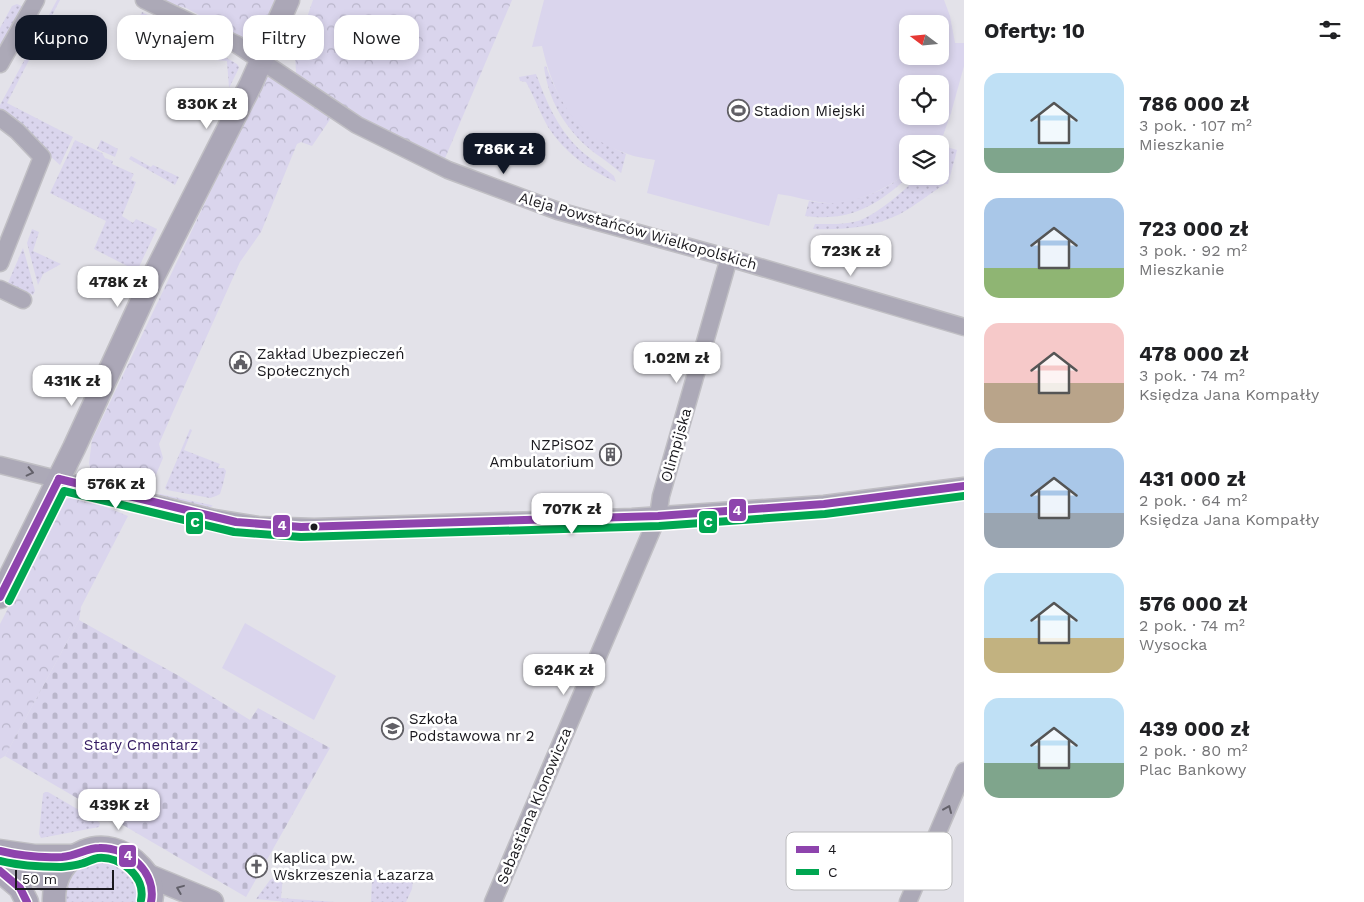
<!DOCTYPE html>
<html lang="pl">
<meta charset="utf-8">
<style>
:root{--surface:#fff;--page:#f6f6f6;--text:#202124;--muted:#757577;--accent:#111827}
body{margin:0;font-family:"Work Sans",sans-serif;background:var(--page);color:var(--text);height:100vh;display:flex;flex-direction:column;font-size:19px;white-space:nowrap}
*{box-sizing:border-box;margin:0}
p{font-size:16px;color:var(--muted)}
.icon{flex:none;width:28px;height:28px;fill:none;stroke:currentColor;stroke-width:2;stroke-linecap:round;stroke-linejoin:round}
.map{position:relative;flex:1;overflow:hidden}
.sheet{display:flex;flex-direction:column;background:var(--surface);width:400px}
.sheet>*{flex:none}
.top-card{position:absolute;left:15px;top:15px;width:475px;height:45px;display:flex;gap:10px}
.needle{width:32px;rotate:286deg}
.tools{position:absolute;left:899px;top:15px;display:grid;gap:10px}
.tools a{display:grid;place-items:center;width:50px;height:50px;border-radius:10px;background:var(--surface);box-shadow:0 2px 8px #0003;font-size:25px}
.scale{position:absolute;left:15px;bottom:12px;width:99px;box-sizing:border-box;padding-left:5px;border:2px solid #1a191e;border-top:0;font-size:14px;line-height:18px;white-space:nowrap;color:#1a191e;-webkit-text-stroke:4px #fff;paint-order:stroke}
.price{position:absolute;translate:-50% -42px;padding:0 11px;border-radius:10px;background:#fff;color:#222;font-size:16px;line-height:32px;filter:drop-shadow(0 1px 2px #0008)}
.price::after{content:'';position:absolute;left:50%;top:30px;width:15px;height:11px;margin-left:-8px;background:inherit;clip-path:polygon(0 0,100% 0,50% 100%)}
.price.selected{background:var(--accent);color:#fff}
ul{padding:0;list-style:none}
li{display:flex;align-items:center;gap:15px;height:125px;padding:0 20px}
li span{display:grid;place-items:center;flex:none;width:140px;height:100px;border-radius:15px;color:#555}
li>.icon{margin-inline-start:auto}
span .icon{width:60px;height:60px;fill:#fffc;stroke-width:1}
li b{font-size:21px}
h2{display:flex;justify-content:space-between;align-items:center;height:60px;padding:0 20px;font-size:21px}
.tag{padding:0 18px;border-radius:15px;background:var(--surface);box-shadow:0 2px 8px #0003;font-size:18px;line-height:45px}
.tag.selected{background:var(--accent);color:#fff}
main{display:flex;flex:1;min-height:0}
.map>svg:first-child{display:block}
.grass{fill:url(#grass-dots)}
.cemetery{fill:url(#cemetery-stones)}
.park{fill:url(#park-crowns)}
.pitch{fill:#dad5ed;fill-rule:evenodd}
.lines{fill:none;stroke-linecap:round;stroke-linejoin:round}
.street-casing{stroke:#c0bfc4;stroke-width:19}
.secondary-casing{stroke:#c0bfc4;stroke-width:25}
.street{stroke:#aca9b7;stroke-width:16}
.secondary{stroke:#aba7b7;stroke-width:22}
.bus-1-casing{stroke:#fff;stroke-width:11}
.bus-2-casing{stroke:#fff;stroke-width:11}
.bus-1{stroke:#8e44ad;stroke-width:8}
.bus-2{stroke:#00a651;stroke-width:8}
.oneway{stroke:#63616a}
.oneway2{stroke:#62606a}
.bus-dot{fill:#1a191e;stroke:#fff;stroke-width:2}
.labels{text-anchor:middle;stroke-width:5;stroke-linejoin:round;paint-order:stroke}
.poi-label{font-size:15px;fill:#1a191e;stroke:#fff;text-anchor:start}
.street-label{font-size:15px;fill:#1a191e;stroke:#fff}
.park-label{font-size:15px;fill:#331a61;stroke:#fff}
.key{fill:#fff;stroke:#bababc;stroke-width:1}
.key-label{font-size:14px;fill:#1a191e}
.line-badge{stroke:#fff;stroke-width:2}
.badge-label{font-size:14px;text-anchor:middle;font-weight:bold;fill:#fff}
</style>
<main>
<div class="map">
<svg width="964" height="902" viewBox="0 0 964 902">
<defs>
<pattern id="grass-dots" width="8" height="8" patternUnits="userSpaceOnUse" patternTransform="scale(1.25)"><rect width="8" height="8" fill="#dad5ed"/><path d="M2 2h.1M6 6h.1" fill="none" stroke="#bab6cb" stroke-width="1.8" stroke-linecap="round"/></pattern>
<pattern id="cemetery-stones" width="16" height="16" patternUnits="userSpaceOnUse" patternTransform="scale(1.25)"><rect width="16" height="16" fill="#dad5ed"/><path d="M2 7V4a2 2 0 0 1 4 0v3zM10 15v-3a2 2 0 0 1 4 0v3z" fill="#bab6cb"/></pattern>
<pattern id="park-crowns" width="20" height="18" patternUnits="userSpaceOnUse" patternTransform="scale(1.25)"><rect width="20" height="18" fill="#dad5ed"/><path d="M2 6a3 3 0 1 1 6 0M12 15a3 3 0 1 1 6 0" fill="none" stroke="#bab6cb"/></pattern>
</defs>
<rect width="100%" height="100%" fill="#e3e2e9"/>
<g class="grass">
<path d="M57,0H60L7,103L73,137L60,165L0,111V105Z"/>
<path d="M17,4L26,8L0,49V28L12,6Z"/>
<path d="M142,12L169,26L160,43L146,38L133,29Z"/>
<path d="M184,35L191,49L192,53L175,47L178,38Z"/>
<path d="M196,40L237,64L239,67L238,70L229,88L227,61L204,59Z"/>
<path d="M546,66C562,109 583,136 626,154L621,173C613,166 605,160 596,154C567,132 549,103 544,67Z"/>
<path d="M536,74C546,101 557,127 577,147C588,158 602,166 614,176L616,182C589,170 564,152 548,127C540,113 534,96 526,82L520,81L519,77Z"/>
<path d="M75,140L102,153L105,158L113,161L112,164L134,174L131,180L136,182L122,216L133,223L136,219L157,229L137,271L94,249L106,221L50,193Z"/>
<path d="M101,140L118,149L115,157L97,149Z"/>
<path d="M940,145L957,150L948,184H945C931,193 913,207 900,214C872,228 843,230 813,229L815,224C829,224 844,225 858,221C876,215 906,190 918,176H940Z"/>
<path d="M131,156L151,167L153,165L179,177L175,185L129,159Z"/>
<path d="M907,172L909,176C877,206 849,222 805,216L809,201C817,202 825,204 833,203C859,201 888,190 907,172Z"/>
<path d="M32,229L39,232L33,251L61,264L43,274L38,285L27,243Z"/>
<path d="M23,248L35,291L33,295L8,283Z"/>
<path d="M190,429L192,430L184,450L220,464L218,468H224L226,471L223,484L220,494L216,496L210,498L167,490L165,488Z"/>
<path d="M160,494L211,505L213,506L208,508L159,497Z"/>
<path d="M45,792H48L96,820L100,823L99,827L41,838L39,834L43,794Z"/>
<path d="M104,858L121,863L143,882L145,902H64C64,872 77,864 104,858Z"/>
<path d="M279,874L283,876L281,898L335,902H287L256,899L270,880Z"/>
<path d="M375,878L413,881L412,889L406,902H371L372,880Z"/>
</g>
<path class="cemetery" d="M79,620L179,676L250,720L258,708L330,748L246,897L5,756Z"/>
<g class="park">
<path d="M157,0H279L261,39L254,41L246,40L186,8Z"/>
<path d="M313,0H512L443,163L359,119L296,73L295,52Z"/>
<path d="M266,75L331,118L312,146L301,142L297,144L261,232L240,262L172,414L159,444L163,458L150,489L99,476L91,471L89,463L92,440Z"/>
<path d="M81,497L128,516L81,607L79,620L5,756L0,759V624L63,501L70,498Z"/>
</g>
<g class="pitch">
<path d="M544,0H944L950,16L955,43H964V66L951,113L940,144H908L907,172C892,187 851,206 828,203C811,202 795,196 778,194L769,226L647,193L655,160C645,158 634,157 625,153C575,136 553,95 542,46L532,47ZM908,24H940V56H908ZM908,84H940V116H908Z"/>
<path d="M245,623L336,676L314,720L222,668Z"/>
</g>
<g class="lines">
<defs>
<g id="street">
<path d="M144,0L236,44L357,125L448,170L558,211L729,258L964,327"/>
<path d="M0,64L36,0"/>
<path d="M0,118L17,131L42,157L0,263"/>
<path d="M0,289L23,300"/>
<path d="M0,465L214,518L258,525L314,527L632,517L824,504L964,486"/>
<path d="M493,902L658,516L661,496L729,258"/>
<path d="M908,902L964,771"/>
</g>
<g id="secondary">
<path d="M0,597L74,448L150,283L251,84L288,0"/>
<path d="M0,851L35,856H75"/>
<path d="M0,861L55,883"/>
<path d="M0,871L20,888L27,902"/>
<path d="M149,876L212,902"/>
<path d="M54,902C52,851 107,829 141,867C151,878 154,887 151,902"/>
</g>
</defs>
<use href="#street" class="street-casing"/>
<use href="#secondary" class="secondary-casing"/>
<use href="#street" class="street"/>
<use href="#secondary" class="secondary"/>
<defs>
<g id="bus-1">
<path d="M59,479L236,522L301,527L658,516L824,504L964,486"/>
<path d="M0,597L59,479"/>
<path d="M0,851C20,856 41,858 62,857C76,856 87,848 99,848C129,847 157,873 151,902"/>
<path d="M0,871L20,888L27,902"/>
</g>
<g id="bus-2">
<path d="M9,601L64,491L234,532L301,537L659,526L825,514L964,496"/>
<path d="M0,861C20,866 41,867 61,867C67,866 74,866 80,864C86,863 92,859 98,858C121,856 146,877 141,900"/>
</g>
</defs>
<use href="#bus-1" class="bus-1-casing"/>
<use href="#bus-2" class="bus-2-casing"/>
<use href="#bus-1" class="bus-1"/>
<use href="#bus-2" class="bus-2"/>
</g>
<defs><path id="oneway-chevron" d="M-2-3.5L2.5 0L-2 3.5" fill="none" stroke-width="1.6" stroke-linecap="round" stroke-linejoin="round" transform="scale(1.25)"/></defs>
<g class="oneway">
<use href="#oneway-chevron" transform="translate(30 472) rotate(13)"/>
<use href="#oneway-chevron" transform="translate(948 809) rotate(-67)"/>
</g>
<use class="oneway2" href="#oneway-chevron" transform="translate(180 889) rotate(-158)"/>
<defs>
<symbol id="stadium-ring" viewBox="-11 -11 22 22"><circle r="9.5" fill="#fff" stroke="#605f65" stroke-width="1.5"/><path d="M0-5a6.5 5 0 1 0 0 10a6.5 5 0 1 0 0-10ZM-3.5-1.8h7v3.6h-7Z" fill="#605f65"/></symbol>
<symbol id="civic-ring" viewBox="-11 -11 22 22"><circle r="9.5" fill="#fff" stroke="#605f65" stroke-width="1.5"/><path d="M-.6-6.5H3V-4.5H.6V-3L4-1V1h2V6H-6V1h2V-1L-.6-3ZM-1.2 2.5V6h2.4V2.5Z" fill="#605f65"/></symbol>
<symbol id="building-ring" viewBox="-11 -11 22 22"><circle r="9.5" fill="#fff" stroke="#605f65" stroke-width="1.5"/><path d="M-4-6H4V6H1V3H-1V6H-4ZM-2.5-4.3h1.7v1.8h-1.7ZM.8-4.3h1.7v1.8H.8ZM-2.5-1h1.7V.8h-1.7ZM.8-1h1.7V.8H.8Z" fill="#605f65"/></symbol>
<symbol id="school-ring" viewBox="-11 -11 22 22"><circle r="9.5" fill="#fff" stroke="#605f65" stroke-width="1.5"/><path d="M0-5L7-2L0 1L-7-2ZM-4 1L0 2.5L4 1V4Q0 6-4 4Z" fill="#605f65"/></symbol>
<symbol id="church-ring" viewBox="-11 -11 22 22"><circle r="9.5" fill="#fff" stroke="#605f65" stroke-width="1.5"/><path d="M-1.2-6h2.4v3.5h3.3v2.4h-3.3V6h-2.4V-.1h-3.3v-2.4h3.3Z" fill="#605f65"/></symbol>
</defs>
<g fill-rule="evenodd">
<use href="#stadium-ring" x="726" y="98" width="25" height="25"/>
<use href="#civic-ring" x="228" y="350" width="25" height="25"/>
<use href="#building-ring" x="598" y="442" width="25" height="25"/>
<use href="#school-ring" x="380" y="716" width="25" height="25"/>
<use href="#church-ring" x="244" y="854" width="25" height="25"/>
</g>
<circle class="bus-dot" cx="314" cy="527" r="4.5"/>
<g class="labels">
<g class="poi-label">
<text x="754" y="116">Stadion Miejski</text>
<text x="257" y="359">Zakład Ubezpieczeń<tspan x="257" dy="17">Społecznych</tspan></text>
<text x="594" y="450" text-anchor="end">NZPiSOZ<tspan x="594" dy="17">Ambulatorium</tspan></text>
<text x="409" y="724">Szkoła<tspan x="409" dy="17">Podstawowa nr 2</tspan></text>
<text x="273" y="863">Kaplica pw.<tspan x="273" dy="17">Wskrzeszenia Łazarza</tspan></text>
</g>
<g class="street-label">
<text transform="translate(638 231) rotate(16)" y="5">Aleja Powstańców Wielkopolskich</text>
<text transform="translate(676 445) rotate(-74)" y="5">Olimpijska</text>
<text transform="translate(534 806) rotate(-67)" y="5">Sebastiana Klonowicza</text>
</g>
<g class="park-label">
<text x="141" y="750">Stary Cmentarz</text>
</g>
</g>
<rect x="786" y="832" width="166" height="58" rx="8" class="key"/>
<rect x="796" y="846" width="23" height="7" fill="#8e44ad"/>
<rect x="796" y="869" width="23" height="6" fill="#00a651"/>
<g class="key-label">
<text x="828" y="854">4</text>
<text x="828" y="877">C</text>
</g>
<g class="line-badge">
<rect x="728" y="498" width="19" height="24" rx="5" fill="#8e44ad"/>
<rect x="698" y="510" width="20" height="24" rx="5" fill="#00a651"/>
<rect x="185" y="511" width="19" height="24" rx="5" fill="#00a651"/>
<rect x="272" y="514" width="19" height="24" rx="5" fill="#8e44ad"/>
<rect x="118" y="844" width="19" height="24" rx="5" fill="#8e44ad"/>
</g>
<g class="badge-label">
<text x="737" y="515">4</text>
<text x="708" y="527">C</text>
<text x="195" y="527">C</text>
<text x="282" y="530">4</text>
<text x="128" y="860">4</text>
</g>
</svg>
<div class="tools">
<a><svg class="needle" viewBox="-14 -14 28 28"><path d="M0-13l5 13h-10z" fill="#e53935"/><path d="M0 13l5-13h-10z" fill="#757577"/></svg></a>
<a><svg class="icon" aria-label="locate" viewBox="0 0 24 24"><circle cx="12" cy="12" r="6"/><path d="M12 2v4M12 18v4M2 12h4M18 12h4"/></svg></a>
<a><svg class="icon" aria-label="layers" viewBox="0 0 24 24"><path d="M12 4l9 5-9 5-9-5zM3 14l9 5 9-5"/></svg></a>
</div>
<div class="scale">50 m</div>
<b class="price" style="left:207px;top:130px">830K zł</b>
<b class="price selected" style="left:504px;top:175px">786K zł</b>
<b class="price" style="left:851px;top:277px">723K zł</b>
<b class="price" style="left:118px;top:308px">478K zł</b>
<b class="price" style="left:677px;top:384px">1.02M zł</b>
<b class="price" style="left:72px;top:407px">431K zł</b>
<b class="price" style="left:116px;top:510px">576K zł</b>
<b class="price" style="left:572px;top:535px">707K zł</b>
<b class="price" style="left:564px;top:696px">624K zł</b>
<b class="price" style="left:119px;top:831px">439K zł</b>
<div class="top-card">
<a class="tag selected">Kupno</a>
<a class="tag">Wynajem</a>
<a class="tag">Filtry</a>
<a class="tag">Nowe</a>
</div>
</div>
<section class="sheet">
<h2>Oferty: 10<svg class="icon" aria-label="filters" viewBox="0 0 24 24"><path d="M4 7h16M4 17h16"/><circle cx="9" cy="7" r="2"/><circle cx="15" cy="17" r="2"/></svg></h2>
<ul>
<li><span style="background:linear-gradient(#bfe0f5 75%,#7fa58c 0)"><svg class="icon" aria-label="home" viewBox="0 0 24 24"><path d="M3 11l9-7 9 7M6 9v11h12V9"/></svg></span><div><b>786 000 zł</b><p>3 pok. · 107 m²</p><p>Mieszkanie</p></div></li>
<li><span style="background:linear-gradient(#a9c7e8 70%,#8fb573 0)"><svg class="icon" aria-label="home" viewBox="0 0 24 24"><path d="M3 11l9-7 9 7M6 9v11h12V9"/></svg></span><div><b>723 000 zł</b><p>3 pok. · 92 m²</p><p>Mieszkanie</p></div></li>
<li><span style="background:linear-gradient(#f6c9c9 60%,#b9a48a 0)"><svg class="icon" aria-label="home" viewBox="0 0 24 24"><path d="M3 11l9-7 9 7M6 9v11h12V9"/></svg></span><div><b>478 000 zł</b><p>3 pok. · 74 m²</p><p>Księdza Jana Kompałły</p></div></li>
<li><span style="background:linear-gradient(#a9c7e8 65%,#9aa5b1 0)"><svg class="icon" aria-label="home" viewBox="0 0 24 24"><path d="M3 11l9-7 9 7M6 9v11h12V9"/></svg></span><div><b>431 000 zł</b><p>2 pok. · 64 m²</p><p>Księdza Jana Kompałły</p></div></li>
<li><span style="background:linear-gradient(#bfe0f5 65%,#c2b280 0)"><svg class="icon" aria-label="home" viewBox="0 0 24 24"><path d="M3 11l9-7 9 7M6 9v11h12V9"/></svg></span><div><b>576 000 zł</b><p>2 pok. · 74 m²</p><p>Wysocka</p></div></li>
<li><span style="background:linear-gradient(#bfe0f5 65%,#7fa58c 0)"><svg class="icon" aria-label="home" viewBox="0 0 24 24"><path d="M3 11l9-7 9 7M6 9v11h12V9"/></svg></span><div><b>439 000 zł</b><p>2 pok. · 80 m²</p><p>Plac Bankowy</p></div></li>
</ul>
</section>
</main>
